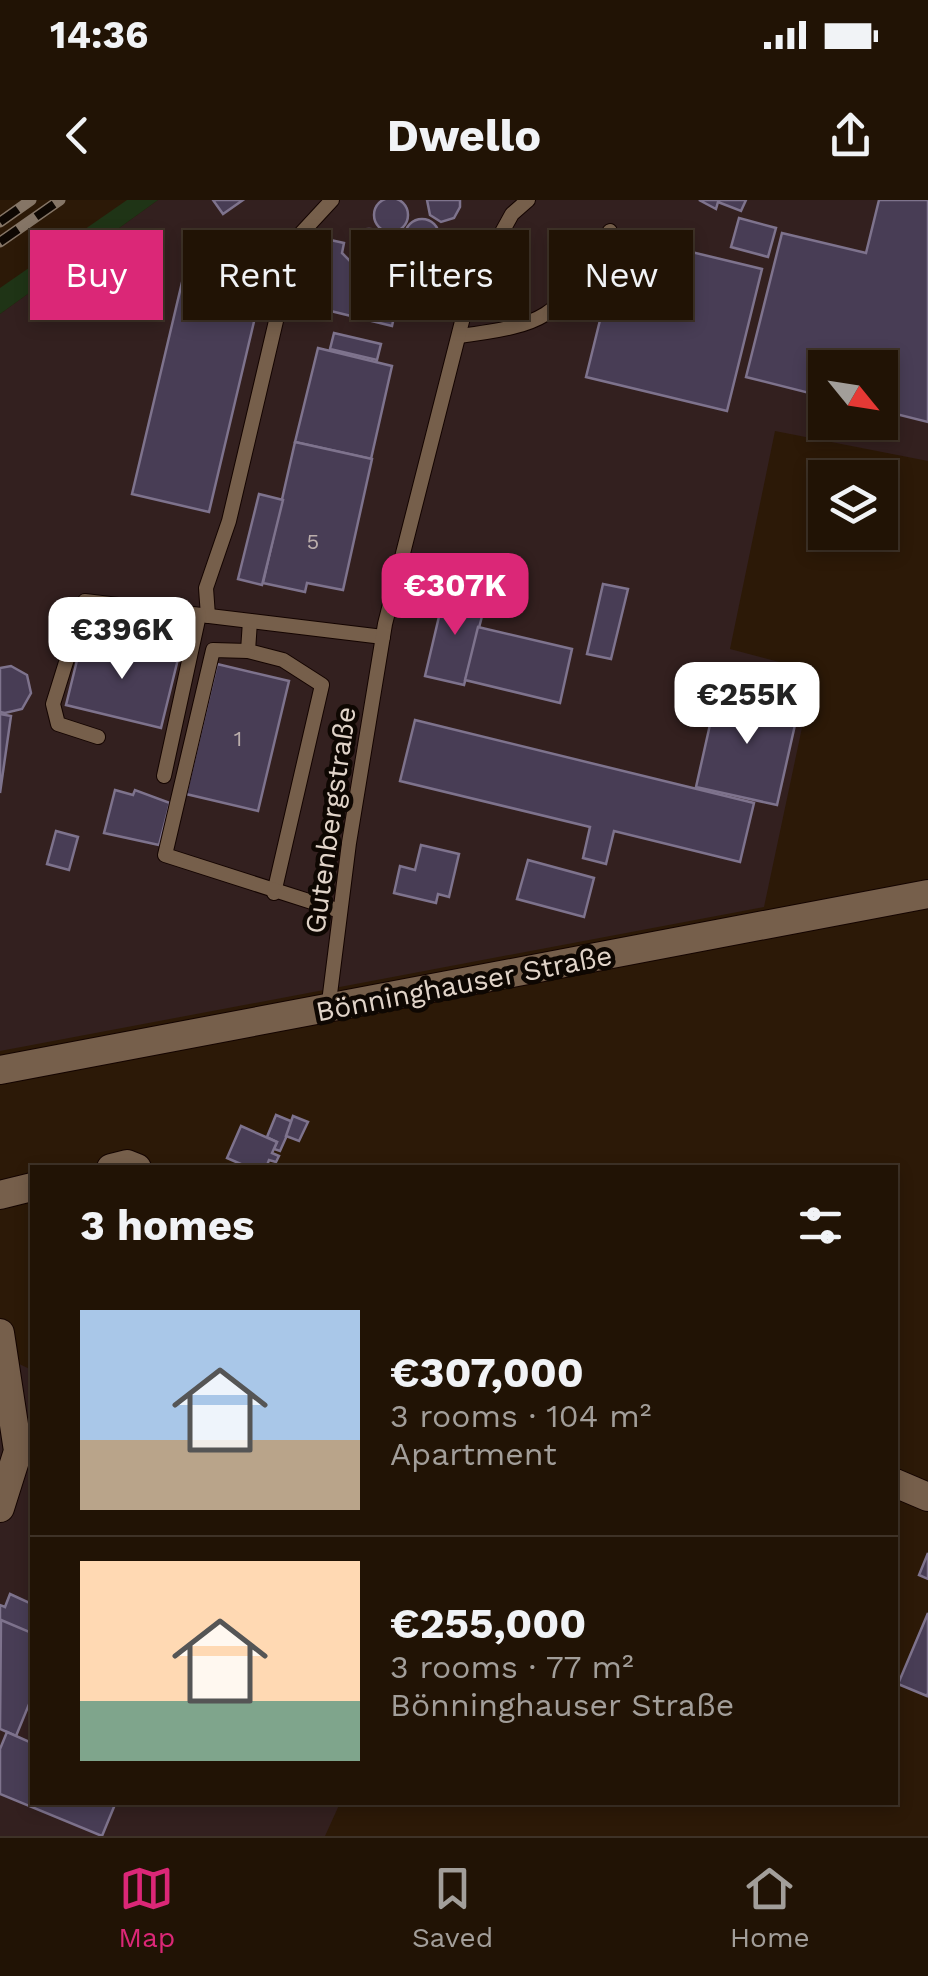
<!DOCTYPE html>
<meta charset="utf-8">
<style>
:root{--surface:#211305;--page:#2d2013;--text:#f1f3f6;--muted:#a29e9a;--line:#3e3227;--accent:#db2777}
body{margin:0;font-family:"Work Sans",sans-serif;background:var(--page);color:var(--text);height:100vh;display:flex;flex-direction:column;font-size:38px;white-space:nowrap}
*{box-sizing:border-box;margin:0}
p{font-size:32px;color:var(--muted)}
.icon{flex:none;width:55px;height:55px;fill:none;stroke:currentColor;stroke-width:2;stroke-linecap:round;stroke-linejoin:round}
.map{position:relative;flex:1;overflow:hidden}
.sheet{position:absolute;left:30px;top:965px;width:868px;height:640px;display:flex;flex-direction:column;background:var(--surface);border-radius:0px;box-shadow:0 5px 15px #0003,0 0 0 2px var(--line)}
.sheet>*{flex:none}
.hud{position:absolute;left:30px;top:30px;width:870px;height:90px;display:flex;gap:20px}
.needle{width:65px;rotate:120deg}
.tools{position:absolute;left:808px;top:150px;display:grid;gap:20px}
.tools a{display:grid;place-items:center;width:90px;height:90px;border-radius:0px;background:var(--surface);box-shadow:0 5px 15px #0003,0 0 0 2px var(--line);font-size:50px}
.price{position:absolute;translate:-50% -85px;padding:0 22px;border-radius:20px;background:#fff;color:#222;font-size:32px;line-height:65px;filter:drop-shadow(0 2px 5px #0008)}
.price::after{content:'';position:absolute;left:50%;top:60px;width:30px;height:22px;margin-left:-15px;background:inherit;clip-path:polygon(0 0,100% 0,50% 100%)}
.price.active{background:var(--accent);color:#fff}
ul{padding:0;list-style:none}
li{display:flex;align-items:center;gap:30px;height:250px;padding:0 50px}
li+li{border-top:2px solid var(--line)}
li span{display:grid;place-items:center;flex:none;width:280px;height:200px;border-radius:0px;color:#555}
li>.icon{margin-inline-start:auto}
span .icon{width:120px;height:120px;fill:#fffc;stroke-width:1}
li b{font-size:42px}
h2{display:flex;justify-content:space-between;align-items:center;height:120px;padding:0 50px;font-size:42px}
.tag{padding:0 35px;border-radius:0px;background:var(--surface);box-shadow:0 5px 15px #0003,0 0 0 2px var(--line);font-size:35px;line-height:90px}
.tag.active{background:var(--accent);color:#fff}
.status{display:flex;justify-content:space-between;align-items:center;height:70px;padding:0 50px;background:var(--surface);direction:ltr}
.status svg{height:28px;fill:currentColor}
header{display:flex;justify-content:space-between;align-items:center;height:130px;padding:0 50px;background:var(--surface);font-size:45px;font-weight:700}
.dock{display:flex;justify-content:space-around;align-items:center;height:140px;border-top:2px solid var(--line);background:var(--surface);font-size:28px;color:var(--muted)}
.dock a{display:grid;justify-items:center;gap:5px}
.dock .active{color:var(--accent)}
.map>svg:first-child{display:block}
.commercial{fill:#33201f;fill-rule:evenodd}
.green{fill:#1f3416}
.building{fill:#483d55;stroke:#7e738d;stroke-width:2.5}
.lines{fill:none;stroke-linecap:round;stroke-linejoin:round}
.service-casing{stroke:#140400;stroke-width:16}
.minor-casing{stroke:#140400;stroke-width:30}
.tertiary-casing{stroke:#140400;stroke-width:30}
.secondary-casing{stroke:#140400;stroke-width:30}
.service{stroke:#765f4b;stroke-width:14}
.minor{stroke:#765f4b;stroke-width:28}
.tertiary{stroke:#765f4b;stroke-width:28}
.secondary{stroke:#765f4b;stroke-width:28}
.rail-casing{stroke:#857566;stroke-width:11}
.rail{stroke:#0e0702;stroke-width:8;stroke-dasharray:22;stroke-linecap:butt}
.labels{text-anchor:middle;stroke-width:9;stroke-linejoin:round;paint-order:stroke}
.number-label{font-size:22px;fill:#bbaeac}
.street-label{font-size:28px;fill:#e1d4c9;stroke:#0e0702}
</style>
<div class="status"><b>14:36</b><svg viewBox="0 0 49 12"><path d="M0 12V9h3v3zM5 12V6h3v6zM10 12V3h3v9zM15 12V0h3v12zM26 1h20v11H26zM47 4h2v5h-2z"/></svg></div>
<header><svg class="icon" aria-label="back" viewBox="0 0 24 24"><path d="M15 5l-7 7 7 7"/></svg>Dwello<svg class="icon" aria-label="share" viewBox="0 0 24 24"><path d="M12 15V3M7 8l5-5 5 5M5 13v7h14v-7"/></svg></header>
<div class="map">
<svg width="928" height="1636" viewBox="0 0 928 1636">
<rect width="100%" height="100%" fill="#2c1907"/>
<g class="commercial">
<path d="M158,0H928V261L775,231L730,449L814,471L764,707L0,851V114ZM825,168H880V222H825Z"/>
<path d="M0,1155L32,1170V1602L340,1603L325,1636H0Z"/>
</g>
<path class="green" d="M127,0H158L0,114V88Z"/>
<g class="building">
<circle cx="391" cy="15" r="17"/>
<path d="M213,0H243L223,14Z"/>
<path d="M427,0H460V7L454,18L441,22L430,15Z"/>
<path d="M699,0H746L741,11L718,2L716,9Z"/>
<path d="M879,0H928V222L880,210V168H825V197L746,177L782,33L866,53Z"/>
<path d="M739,18L776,28L768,57L731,47Z"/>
<circle cx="422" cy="36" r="17"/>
<circle cx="369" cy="46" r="17"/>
<path d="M204,31L266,45L263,59L201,44Z"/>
<path d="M621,35L762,69L727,211L586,177Z"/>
<path d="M317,37L344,43L342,53L353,64L351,75L380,82L375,103L396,108L392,126L302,104Z"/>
<circle cx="400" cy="68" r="17"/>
<path d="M188,57L265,75L209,312L132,294Z"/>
<path d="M425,59L435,63L425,91L415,88Z"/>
<path d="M383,90L399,93L396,104L380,101Z"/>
<path d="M334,133L381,144L377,160L330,149Z"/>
<path d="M318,148L392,166L371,259L295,242Z"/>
<path d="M295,242L372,259L343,390L307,383L305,392L263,383Z"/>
<path d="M259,294L283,300L262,385L238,379Z"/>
<path d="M603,384L628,389L611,459L587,454Z"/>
<path d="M445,391L486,401L464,485L425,476Z"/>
<path d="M478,427L572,449L560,503L465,480Z"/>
<path d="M83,436L178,459L161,528L66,505Z"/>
<path d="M217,464L289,481L258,611L186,594Z"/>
<path d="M11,466L27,475L31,493L22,509L5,513L0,512V468Z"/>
<path d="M718,489L799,507L777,605L696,587Z"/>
<path d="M0,514L11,516L0,593Z"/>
<path d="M415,520L754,603L740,662L614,631L606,664L583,658L590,627L400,581Z"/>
<path d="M115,590L133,595L135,590L170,603L159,645L104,633Z"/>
<path d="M56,631L78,637L69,670L47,664Z"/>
<path d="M421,645L459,654L449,697L438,694L436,703L394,693L400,666L415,670Z"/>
<path d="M528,660L594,678L584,717L517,699Z"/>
<path d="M276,915L293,922L280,951L274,949L277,942L267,937Z"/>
<path d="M293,916L308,922L299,941L286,936Z"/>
<path d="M241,926L277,942L272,953L279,956L276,962L269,960L266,968H250L227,958Z"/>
<path d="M928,1353V1379L919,1375Z"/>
<path d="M10,1394L32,1404V1433L0,1423V1405L5,1407Z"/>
<path d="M928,1413V1493L927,1496L898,1484Z"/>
<path d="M1,1420L32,1433V1497L16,1536L0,1529Z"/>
<path d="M7,1532L32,1543V1602H116L102,1636L0,1594V1549Z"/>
</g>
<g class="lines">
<defs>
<g id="service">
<path d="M459,136C561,123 555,113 610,31"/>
<path d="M208,416L206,388L229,321L295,40L332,0"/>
<path d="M250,421L248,451L283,460L322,485L274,693"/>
<path d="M248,451L213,450L165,655L340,711"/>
<path d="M98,537L58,524L53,504L85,401L383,437"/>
<path d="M164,576L199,415"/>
<path d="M328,810L349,643L385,424L470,90L512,14L528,0"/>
</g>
<path id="minor" d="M0,1133L18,1251L0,1308"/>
<g id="tertiary">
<path d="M111,968L127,964L137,968"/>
<path d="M0,995L32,987"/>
<path d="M895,1283L928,1297"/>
</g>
<path id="secondary" d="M0,870L928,694"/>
</defs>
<use href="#service" class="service-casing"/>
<use href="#minor" class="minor-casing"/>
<use href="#tertiary" class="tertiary-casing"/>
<use href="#secondary" class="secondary-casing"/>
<use href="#service" class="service"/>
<use href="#minor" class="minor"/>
<use href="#tertiary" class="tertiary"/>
<use href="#secondary" class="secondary"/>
<defs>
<g id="rail">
<path d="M0,22L31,0"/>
<path d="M0,42L60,0"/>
</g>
</defs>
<use href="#rail" class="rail-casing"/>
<use href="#rail" class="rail"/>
</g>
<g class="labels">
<g class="number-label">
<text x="313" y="349">5</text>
<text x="238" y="546">1</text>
</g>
<g class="street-label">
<text transform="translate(330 620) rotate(-82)" y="10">Gutenbergstraße</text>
<text transform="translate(464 783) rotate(-11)" y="10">Bönninghauser Straße</text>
</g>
</g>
</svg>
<div class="tools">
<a><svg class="needle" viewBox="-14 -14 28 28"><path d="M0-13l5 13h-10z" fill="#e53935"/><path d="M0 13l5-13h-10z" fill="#a29e9a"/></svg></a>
<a><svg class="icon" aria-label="layers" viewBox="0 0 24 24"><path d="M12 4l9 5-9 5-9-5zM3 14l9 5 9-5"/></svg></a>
</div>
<b class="price active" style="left:455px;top:438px">€307K</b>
<b class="price" style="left:122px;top:482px">€396K</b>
<b class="price" style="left:747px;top:547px">€255K</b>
<div class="hud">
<a class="tag active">Buy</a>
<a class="tag">Rent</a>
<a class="tag">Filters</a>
<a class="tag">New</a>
</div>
<section class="sheet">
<h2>3 homes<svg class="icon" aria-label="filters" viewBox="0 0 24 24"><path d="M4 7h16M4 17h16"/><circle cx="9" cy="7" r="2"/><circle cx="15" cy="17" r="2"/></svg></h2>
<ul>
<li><span style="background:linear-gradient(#a9c7e8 65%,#b9a48a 0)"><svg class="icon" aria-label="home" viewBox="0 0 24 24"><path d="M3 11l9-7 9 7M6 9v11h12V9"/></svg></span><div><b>€307,000</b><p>3 rooms · 104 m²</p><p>Apartment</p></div></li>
<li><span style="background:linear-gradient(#ffd9b3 70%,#7fa58c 0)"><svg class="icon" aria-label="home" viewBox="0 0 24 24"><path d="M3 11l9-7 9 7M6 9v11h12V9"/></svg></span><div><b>€255,000</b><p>3 rooms · 77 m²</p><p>Bönninghauser Straße</p></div></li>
</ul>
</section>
</div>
<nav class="dock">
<a class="active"><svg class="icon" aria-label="map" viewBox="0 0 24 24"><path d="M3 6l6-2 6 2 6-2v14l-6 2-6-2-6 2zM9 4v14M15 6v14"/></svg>Map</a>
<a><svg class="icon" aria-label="saved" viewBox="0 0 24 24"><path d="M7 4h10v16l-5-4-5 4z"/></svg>Saved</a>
<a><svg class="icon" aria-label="home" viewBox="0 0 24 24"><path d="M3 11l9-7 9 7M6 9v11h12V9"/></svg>Home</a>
</nav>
